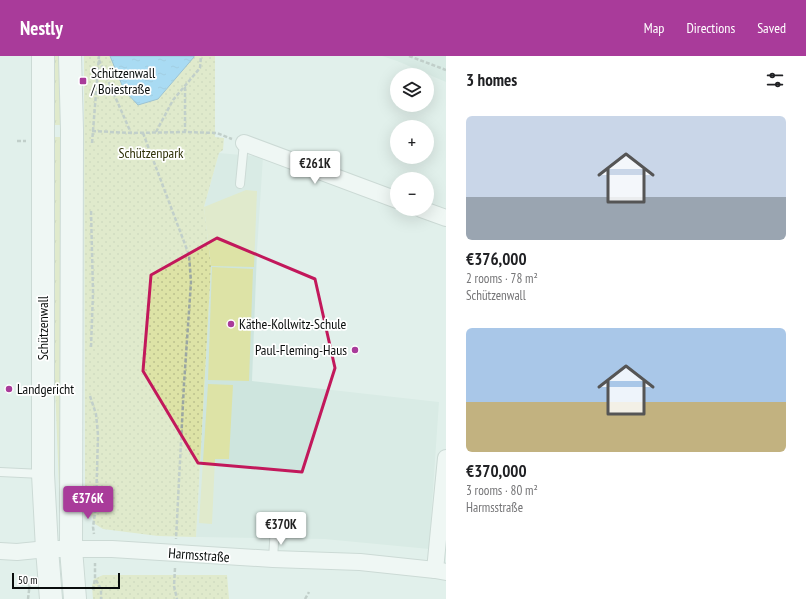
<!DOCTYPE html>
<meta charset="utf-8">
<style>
:root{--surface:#fff;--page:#f2f2f2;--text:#202124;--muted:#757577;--accent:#a93b9a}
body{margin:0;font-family:"PT Sans Narrow",sans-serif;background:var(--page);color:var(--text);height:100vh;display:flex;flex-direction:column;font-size:15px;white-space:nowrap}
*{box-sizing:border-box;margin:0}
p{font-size:13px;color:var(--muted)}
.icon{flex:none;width:22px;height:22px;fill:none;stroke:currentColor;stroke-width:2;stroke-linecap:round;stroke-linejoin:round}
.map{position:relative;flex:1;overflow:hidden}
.side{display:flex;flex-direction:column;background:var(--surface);width:360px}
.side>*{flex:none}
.tools{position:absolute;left:390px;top:12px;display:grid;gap:8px}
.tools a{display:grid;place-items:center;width:44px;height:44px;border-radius:50%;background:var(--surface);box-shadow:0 4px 16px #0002;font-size:20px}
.scale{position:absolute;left:12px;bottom:10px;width:108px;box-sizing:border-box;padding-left:4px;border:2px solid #090d0c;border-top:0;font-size:11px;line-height:14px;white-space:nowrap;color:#090d0c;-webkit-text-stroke:3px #fff;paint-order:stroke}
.price{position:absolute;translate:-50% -34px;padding:0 9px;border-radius:4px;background:#fff;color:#222;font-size:13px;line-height:26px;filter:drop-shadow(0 1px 2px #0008)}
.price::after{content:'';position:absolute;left:50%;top:24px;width:12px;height:9px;margin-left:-6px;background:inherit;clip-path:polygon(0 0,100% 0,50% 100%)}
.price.active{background:var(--accent);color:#fff}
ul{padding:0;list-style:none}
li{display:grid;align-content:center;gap:8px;height:212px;padding:0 20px}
li span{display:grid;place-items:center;height:124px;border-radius:6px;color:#555}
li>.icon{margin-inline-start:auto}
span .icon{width:72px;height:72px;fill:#fffc;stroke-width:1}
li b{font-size:17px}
h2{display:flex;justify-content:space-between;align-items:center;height:48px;padding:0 20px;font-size:17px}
header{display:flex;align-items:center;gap:24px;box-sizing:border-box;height:56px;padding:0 20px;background:var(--accent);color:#fff}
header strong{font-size:19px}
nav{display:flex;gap:22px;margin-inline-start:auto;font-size:14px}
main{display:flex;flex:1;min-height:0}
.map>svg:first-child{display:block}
.built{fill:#cee5de}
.grass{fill:url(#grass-tufts)}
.park{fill:url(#park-dots)}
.garden{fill:#dde3a6}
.water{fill:url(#water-ripples);stroke:#498bb4}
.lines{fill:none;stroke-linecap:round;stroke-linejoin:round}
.service-casing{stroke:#b1bfbb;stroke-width:10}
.minor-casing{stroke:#b1bfbb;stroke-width:18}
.secondary-casing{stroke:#b1bfbb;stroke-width:24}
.path{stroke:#9aa6a2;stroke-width:2.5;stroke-dasharray:4 2;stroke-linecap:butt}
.service{stroke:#fff;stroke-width:8}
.minor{stroke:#fff;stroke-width:16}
.secondary{stroke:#fff;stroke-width:22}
.marked{fill:none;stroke:#c2185b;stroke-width:3;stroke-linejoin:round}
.poi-dot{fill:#a93b9a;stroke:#fff;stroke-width:1.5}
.labels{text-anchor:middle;stroke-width:3.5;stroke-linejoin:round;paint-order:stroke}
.poi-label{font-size:14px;fill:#090d0c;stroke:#fff;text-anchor:start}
.park-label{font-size:14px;fill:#303208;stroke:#fff}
.street-label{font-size:14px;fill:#090d0c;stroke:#fff}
</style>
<header>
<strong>Nestly</strong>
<nav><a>Map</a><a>Directions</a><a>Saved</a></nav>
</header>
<main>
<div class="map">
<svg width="446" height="543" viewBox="0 0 446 543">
<defs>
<pattern id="grass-tufts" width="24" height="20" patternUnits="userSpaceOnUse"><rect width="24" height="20" fill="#dde3a6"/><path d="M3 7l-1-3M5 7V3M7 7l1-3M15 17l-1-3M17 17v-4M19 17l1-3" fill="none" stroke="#bcc28e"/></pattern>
<pattern id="park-dots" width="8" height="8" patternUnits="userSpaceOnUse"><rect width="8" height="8" fill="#dde3a6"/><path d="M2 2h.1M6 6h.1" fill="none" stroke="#bcc28e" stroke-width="1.8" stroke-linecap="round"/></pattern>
<pattern id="water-ripples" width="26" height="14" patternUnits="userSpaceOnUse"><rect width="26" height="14" fill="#65c1fc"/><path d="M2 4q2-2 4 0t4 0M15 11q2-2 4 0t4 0" fill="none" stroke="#56a5d7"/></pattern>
</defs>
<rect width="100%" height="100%" fill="#e1f0eb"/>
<g class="built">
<path d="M382,0H446V26L397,5Z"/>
<path d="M219,97L263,101L257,195L252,325L439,346L429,493L324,483L196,481L211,210L204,151Z"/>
</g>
<g class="grass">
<path d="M55,0H63L62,69H54Z"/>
<path d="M55,81H62L60,315L61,382L65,454L60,455L52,255Z"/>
</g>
<g class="park">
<path d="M84,0H215V81L224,82L223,94L219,97L204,151L211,210L196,481L158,480L103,473L95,468L92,461L85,442Z"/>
<path d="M103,519H227L229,543H93L92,530L94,523Z"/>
</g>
<g class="garden">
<path d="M246,134L257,135L254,211L211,210L204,151Z"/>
<path d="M212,211L253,213L249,325L208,324Z"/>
<path d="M208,328L233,329L229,403H215L212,468L199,467Z"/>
</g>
<path class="water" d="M110,0H194V1L158,43L138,49L124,34Z"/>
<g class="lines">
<defs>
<g id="service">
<path d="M240,128L244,87"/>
<path d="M0,416L42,418"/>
<path d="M273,503L275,470"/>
</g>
<g id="minor">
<path d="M244,87L397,144"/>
<path d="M421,153L446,162"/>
<path d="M0,495L17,496L47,493H112L273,503L360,506L435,514L446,516"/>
<path d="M435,514L446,402"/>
</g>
<g id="secondary">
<path d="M43,0V418L47,493L51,543"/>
<path d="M70,0L72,74L71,493L75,543"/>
</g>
</defs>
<use href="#service" class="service-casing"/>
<use href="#minor" class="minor-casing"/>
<use href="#secondary" class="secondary-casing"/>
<g class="path">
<path d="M409,0L446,14"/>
<path d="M99,4L131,77"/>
<path d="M185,31V76"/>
<path d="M92,75L131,77L185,76L217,77L232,83"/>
<path d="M156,76L173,44L200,12L201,0"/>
<path d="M143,77L189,199L191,226L184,328L176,483"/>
<path d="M17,85H26"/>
<path d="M92,87L99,0"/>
<path d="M91,291L93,237L91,154"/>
<path d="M90,340L96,358L98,379L96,450L93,471L94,478"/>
<path d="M175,512L174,530L177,543"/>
<path d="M96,524L101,533V543"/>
<path d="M93,534L95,523V507"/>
<path d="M28,543L30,526"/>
<path d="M305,543L309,536"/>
</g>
<use href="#service" class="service"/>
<use href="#minor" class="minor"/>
<use href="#secondary" class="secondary"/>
</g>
<path d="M0 0H446V543H0ZM217,182L315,223L335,312L302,416L198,407L143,315L151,219Z" fill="#e1f0eb" fill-opacity=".55" fill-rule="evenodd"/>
<path class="marked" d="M217,182L315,223L335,312L302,416L198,407L143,315L151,219Z"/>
<g class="poi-dot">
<rect x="79" y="21" width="8" height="8" rx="2"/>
<circle cx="231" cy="268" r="4"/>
<circle cx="355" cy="294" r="4"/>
<circle cx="9" cy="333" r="4"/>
</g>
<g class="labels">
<g class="poi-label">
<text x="91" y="22">Schützenwall<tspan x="91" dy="16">/ Boiestraße</tspan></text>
<text x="239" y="273">Käthe-Kollwitz-Schule</text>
<text x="347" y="299" text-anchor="end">Paul-Fleming-Haus</text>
<text x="17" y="338">Landgericht</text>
</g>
<g class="park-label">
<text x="151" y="102">Schützenpark</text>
</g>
<g class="street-label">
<text transform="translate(43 272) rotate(-90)" y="5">Schützenwall</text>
<text transform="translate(199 499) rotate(4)" y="5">Harmsstraße</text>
</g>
</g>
</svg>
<div class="tools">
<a><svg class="icon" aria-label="layers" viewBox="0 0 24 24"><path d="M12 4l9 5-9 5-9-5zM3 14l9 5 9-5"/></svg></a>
<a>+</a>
<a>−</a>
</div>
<div class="scale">50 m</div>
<b class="price" style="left:315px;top:129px">€261K</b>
<b class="price active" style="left:88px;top:464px">€376K</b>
<b class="price" style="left:281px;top:490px">€370K</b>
</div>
<section class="side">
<h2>3 homes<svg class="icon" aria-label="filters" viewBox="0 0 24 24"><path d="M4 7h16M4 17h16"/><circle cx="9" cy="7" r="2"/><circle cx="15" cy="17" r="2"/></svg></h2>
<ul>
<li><span style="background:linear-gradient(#c9d6e8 65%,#9aa5b1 0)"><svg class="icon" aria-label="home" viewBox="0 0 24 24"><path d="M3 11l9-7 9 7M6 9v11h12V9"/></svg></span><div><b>€376,000</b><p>2 rooms · 78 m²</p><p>Schützenwall</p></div></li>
<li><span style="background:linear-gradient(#a9c7e8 60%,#c2b280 0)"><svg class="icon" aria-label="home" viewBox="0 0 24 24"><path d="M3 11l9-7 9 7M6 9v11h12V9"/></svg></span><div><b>€370,000</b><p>3 rooms · 80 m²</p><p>Harmsstraße</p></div></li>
</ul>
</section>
</main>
